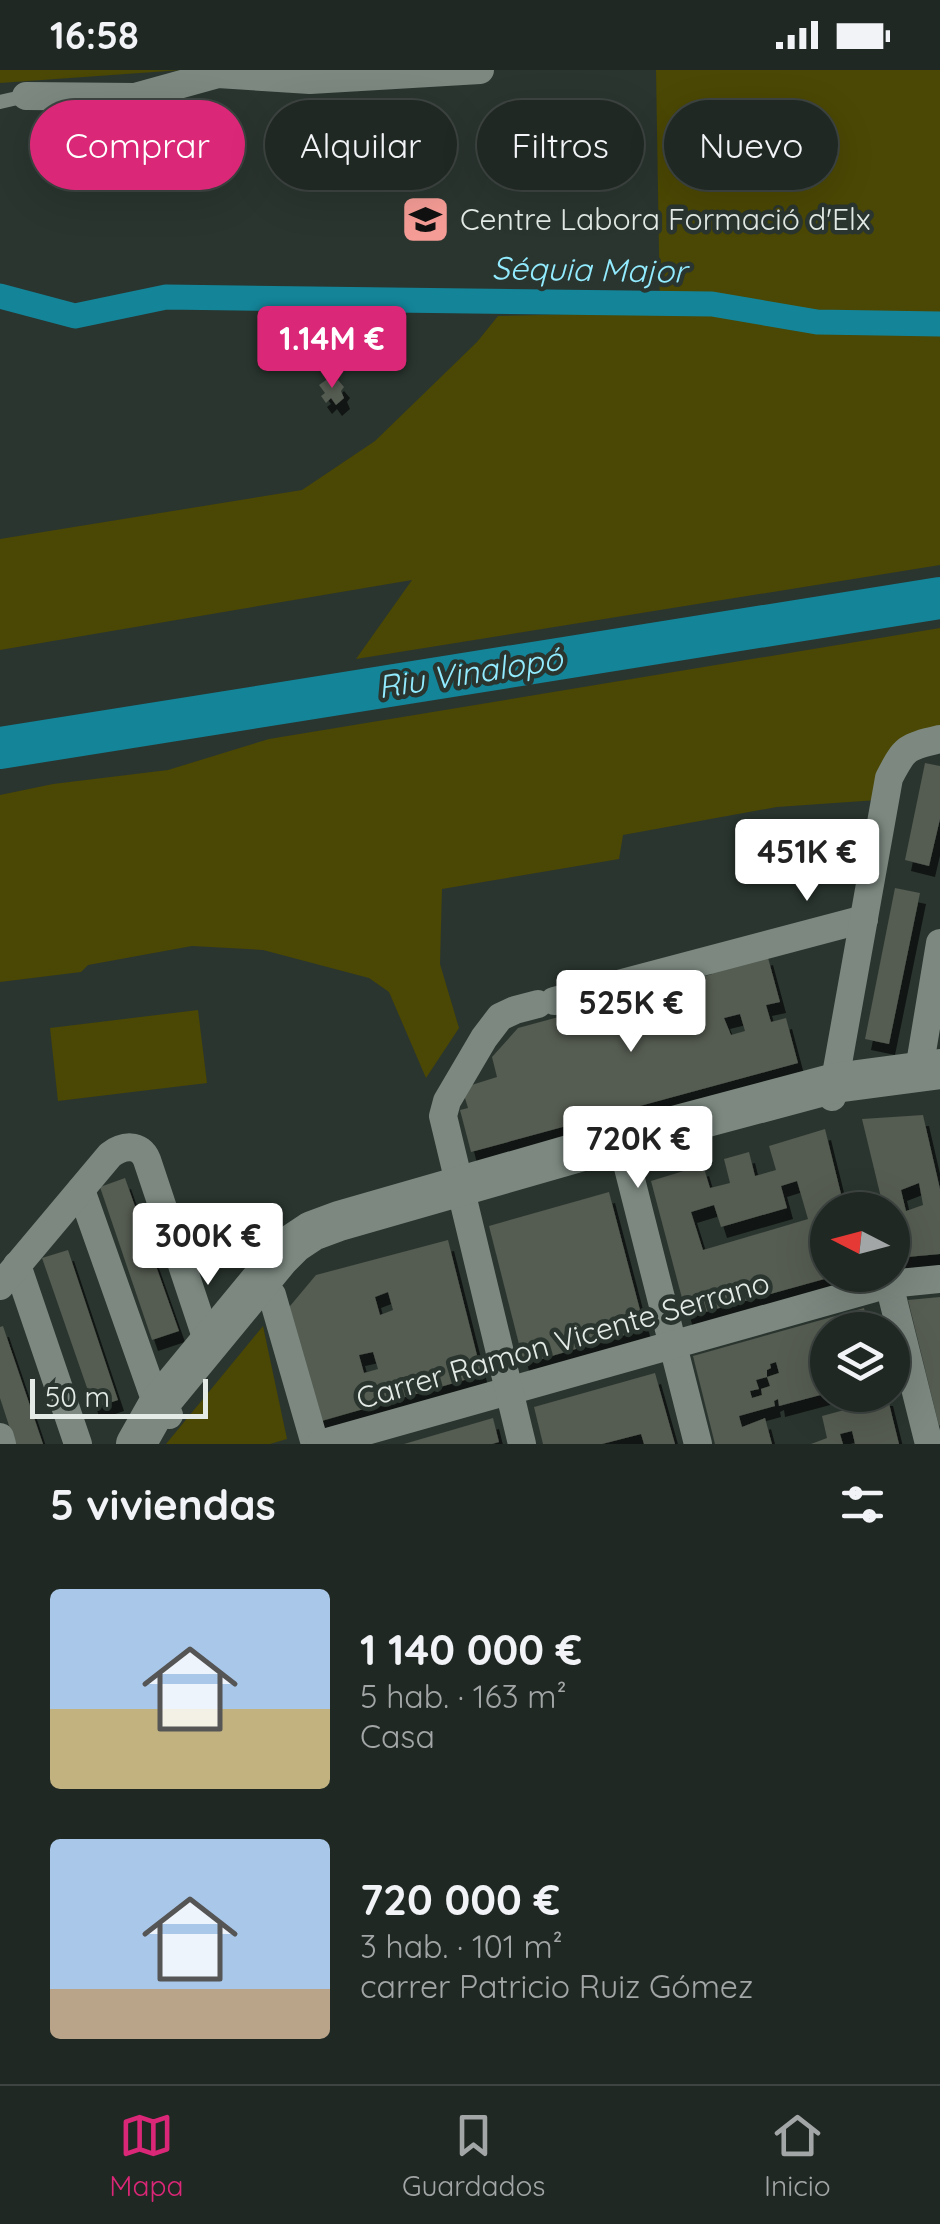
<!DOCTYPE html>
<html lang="es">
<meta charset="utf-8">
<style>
:root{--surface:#202823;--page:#28302b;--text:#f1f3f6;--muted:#a2a6a6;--line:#3d4441;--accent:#db2777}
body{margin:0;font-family:Quicksand,sans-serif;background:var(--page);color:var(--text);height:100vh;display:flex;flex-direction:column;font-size:38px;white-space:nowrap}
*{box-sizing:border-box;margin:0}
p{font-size:32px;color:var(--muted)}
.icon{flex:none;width:55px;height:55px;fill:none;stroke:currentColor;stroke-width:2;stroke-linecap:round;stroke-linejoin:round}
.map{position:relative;height:1374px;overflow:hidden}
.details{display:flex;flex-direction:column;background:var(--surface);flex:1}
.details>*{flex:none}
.banner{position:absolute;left:30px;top:30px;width:880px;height:90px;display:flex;gap:20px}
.needle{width:65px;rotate:276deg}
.buttons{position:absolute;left:810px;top:1122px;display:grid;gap:20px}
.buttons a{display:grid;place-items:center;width:100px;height:100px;border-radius:50%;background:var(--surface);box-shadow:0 10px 40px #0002,0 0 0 2px var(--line);font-size:50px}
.scale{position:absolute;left:30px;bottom:25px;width:178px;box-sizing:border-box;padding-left:10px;border:5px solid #e4ebe6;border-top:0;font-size:28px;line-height:35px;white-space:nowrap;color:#e4ebe6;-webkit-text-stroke:8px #2a352f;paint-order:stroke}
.price{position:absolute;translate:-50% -85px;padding:0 22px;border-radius:10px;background:#fff;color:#222;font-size:32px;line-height:65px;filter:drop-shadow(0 2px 5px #0008)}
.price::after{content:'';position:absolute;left:50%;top:60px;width:30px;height:22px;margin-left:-15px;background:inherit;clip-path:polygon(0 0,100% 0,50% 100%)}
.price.active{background:var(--accent);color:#fff}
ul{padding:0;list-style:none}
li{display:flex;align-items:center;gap:30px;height:250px;padding:0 50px}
li span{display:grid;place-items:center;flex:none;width:280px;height:200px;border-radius:10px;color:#555}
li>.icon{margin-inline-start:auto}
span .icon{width:120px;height:120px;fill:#fffc;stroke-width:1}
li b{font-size:42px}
h2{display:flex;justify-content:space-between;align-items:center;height:120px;padding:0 50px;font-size:42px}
.tag{padding:0 35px;border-radius:45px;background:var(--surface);box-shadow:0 10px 40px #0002,0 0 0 2px var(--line);font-size:35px;line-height:90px}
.tag.active{background:var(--accent);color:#fff}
.status{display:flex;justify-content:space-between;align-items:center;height:70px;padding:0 50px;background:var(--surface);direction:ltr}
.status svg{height:28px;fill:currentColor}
.dock{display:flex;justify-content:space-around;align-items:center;height:140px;border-top:2px solid var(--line);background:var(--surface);font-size:28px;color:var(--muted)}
.dock a{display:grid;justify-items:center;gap:5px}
.dock .active{color:var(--accent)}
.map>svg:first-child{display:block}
.green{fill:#4b4704}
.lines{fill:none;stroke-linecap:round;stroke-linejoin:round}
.canal{stroke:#148498;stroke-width:25}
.river{stroke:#148498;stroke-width:42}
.building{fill:#555b51;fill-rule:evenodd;filter:url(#shadow)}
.lane{stroke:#7c8880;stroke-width:14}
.street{stroke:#7c8880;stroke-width:28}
.secondary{stroke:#7c8880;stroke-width:40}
.labels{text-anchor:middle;stroke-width:9;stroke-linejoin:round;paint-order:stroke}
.poi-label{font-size:30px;fill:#e4ebe6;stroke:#2a352f;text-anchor:start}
.street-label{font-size:30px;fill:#e4ebe6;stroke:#2a352f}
.water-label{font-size:32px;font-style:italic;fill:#92ebff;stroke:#2a352f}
</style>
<div class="status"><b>16:58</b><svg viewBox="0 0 49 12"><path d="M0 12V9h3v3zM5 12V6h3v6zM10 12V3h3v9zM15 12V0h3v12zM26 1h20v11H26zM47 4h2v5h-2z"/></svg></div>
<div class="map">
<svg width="940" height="1374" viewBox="0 0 940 1374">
<defs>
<filter id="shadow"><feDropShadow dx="6" dy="11" stdDeviation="0" flood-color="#0009"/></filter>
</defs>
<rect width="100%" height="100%" fill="#2a352f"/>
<g class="green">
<path d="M0,0H182L0,13Z"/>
<path d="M656,0H940V495L356,589L412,510L0,580V469L302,420L375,371L477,272L498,246L660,242Z"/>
<path d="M940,558V664L878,730L777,737L623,765L619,789L442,819L440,894L459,958L426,1008L389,922L369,908L263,880L192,876L88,895L81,902L0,912V725L53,714L168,700L269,669Z"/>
<path d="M198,940L207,1013L58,1031L50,958Z"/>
<path d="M263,1256L287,1369L270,1374H166Z"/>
</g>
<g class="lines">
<path class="canal" d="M0,226L75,246L166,227L712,234L817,252L940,254"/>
<path class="river" d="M0,678L940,528"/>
</g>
<g class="building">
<path d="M329,308L334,314L338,310L344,317L341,321L344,328L336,335L331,328L326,333L321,326L325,323L319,315Z"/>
<path d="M925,693L940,696V749L929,796L905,790Z"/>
<path d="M895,818L920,823L889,974L865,969Z"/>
<path d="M767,884L780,932L766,935L771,952L786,948L798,993L471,1082L460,1040L468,1038L462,1018L497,1007L492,987L518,958L658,920L712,904L711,900ZM740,944L745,961L731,965L724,948Z"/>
<path d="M923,1045L940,1119V1184L896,1188L892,1174V1140H884L862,1049ZM919,1113L923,1135L906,1141L901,1120Z"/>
<path d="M825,1059L845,1140H828V1173L824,1162L813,1165L817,1180L828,1177V1208L687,1247L651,1111L703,1095L710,1118L730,1113L724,1089L749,1082L755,1106L776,1100L769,1076ZM797,1111L808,1149L703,1180L691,1142L714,1135L721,1157L787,1138L781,1116Z"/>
<path d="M125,1108L179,1261L152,1270L100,1117Z"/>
<path d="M609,1122L645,1259L524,1294L489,1156Z"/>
<path d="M448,1170L482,1305L318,1352L285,1242L316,1205ZM388,1222L393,1240L380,1245L375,1227ZM373,1282L378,1299L364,1303L359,1285Z"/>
<path d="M68,1180L118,1330L94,1338L42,1188Z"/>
<path d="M940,1227V1355L939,1356L908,1230Z"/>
<path d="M864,1238L870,1260H828V1323L779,1336L778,1329L774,1331L775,1336L739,1346L742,1357L765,1348L772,1374H715L693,1286ZM776,1292L779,1303L767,1307L770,1316L761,1319L762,1325L752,1328L750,1321L759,1319L756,1310L767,1307V1300L771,1298L770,1294Z"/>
<path d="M3,1256L43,1374H15L0,1328V1257Z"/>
<path d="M655,1303L675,1374H644L641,1364L602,1374H543L534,1337Z"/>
<path d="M844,1325H887L899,1374H855L852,1361L840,1364L843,1374H811L827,1368L822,1346L848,1339Z"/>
<path d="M493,1348L499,1372L492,1374H404Z"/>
</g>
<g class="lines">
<path class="lane" d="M0,32L26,26"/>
<g class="street">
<path d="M26,26L135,27L218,4L310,10L480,0"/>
<path d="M554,931L864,849"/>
<path d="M919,1000L940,873"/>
<path d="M832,1027L889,708C905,677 906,677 940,669"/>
<path d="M621,1070L698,1374"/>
<path d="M81,1120L152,1321L158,1335L169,1345"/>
<path d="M17,1195L78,1374"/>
<path d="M889,1214L929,1374"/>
<path d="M0,1216L110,1085C123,1075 140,1073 147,1090L208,1273"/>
<path d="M272,1225L315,1374"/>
<path d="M0,1367L2,1374"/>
<path d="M320,1374L889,1214L940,1209"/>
<path d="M522,1374L443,1046L447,1031L484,968L500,947L515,940L538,934"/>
</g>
<path class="secondary" d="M136,1374L158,1335L280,1187L294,1173L312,1161L339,1151L621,1070L835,1013L940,999"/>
</g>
<defs>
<symbol id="school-square" viewBox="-11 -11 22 22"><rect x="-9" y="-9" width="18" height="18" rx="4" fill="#f59c96" stroke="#2a352f"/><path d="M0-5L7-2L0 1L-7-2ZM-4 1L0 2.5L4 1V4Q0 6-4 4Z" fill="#111"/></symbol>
</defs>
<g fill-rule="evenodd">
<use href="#school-square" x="398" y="122" width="55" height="55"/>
</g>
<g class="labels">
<g class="poi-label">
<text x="460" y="160">Centre Labora Formació d'Elx</text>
</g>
<g class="street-label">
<text transform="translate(563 1271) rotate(-16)" y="10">Carrer Ramon Vicente Serrano</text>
</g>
<g class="water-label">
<text transform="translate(589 200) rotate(1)" y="11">Séquia Major</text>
<text transform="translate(470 603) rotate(-9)" y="11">Riu Vinalopó</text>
</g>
</g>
</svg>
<div class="buttons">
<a><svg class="needle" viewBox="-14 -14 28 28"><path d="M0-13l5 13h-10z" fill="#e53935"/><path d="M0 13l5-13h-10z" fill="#a2a6a6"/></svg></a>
<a><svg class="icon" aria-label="layers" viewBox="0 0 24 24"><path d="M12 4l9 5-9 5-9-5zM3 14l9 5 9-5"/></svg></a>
</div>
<div class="scale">50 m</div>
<b class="price active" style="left:332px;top:321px">1.14M €</b>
<b class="price" style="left:807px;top:834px">451K €</b>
<b class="price" style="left:631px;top:985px">525K €</b>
<b class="price" style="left:638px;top:1121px">720K €</b>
<b class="price" style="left:208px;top:1218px">300K €</b>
<div class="banner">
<a class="tag active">Comprar</a>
<a class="tag">Alquilar</a>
<a class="tag">Filtros</a>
<a class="tag">Nuevo</a>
</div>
</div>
<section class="details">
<h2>5 viviendas<svg class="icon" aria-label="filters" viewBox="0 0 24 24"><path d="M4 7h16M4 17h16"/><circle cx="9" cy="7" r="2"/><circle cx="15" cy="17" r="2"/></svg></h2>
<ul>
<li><span style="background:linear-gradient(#a9c7e8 60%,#c2b280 0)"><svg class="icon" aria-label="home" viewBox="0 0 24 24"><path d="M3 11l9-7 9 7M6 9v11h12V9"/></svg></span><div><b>1 140 000 €</b><p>5 hab. · 163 m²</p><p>Casa</p></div></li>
<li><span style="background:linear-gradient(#a9c7e8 75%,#b9a48a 0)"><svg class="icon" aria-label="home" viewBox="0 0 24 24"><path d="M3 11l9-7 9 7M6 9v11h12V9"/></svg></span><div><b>720 000 €</b><p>3 hab. · 101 m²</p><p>carrer Patricio Ruiz Gómez</p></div></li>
</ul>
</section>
<nav class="dock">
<a class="active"><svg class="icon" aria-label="map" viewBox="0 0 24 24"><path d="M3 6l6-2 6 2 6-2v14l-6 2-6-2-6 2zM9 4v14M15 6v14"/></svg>Mapa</a>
<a><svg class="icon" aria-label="saved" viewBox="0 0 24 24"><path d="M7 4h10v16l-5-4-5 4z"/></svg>Guardados</a>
<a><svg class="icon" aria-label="home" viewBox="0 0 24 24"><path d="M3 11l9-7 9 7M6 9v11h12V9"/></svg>Inicio</a>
</nav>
